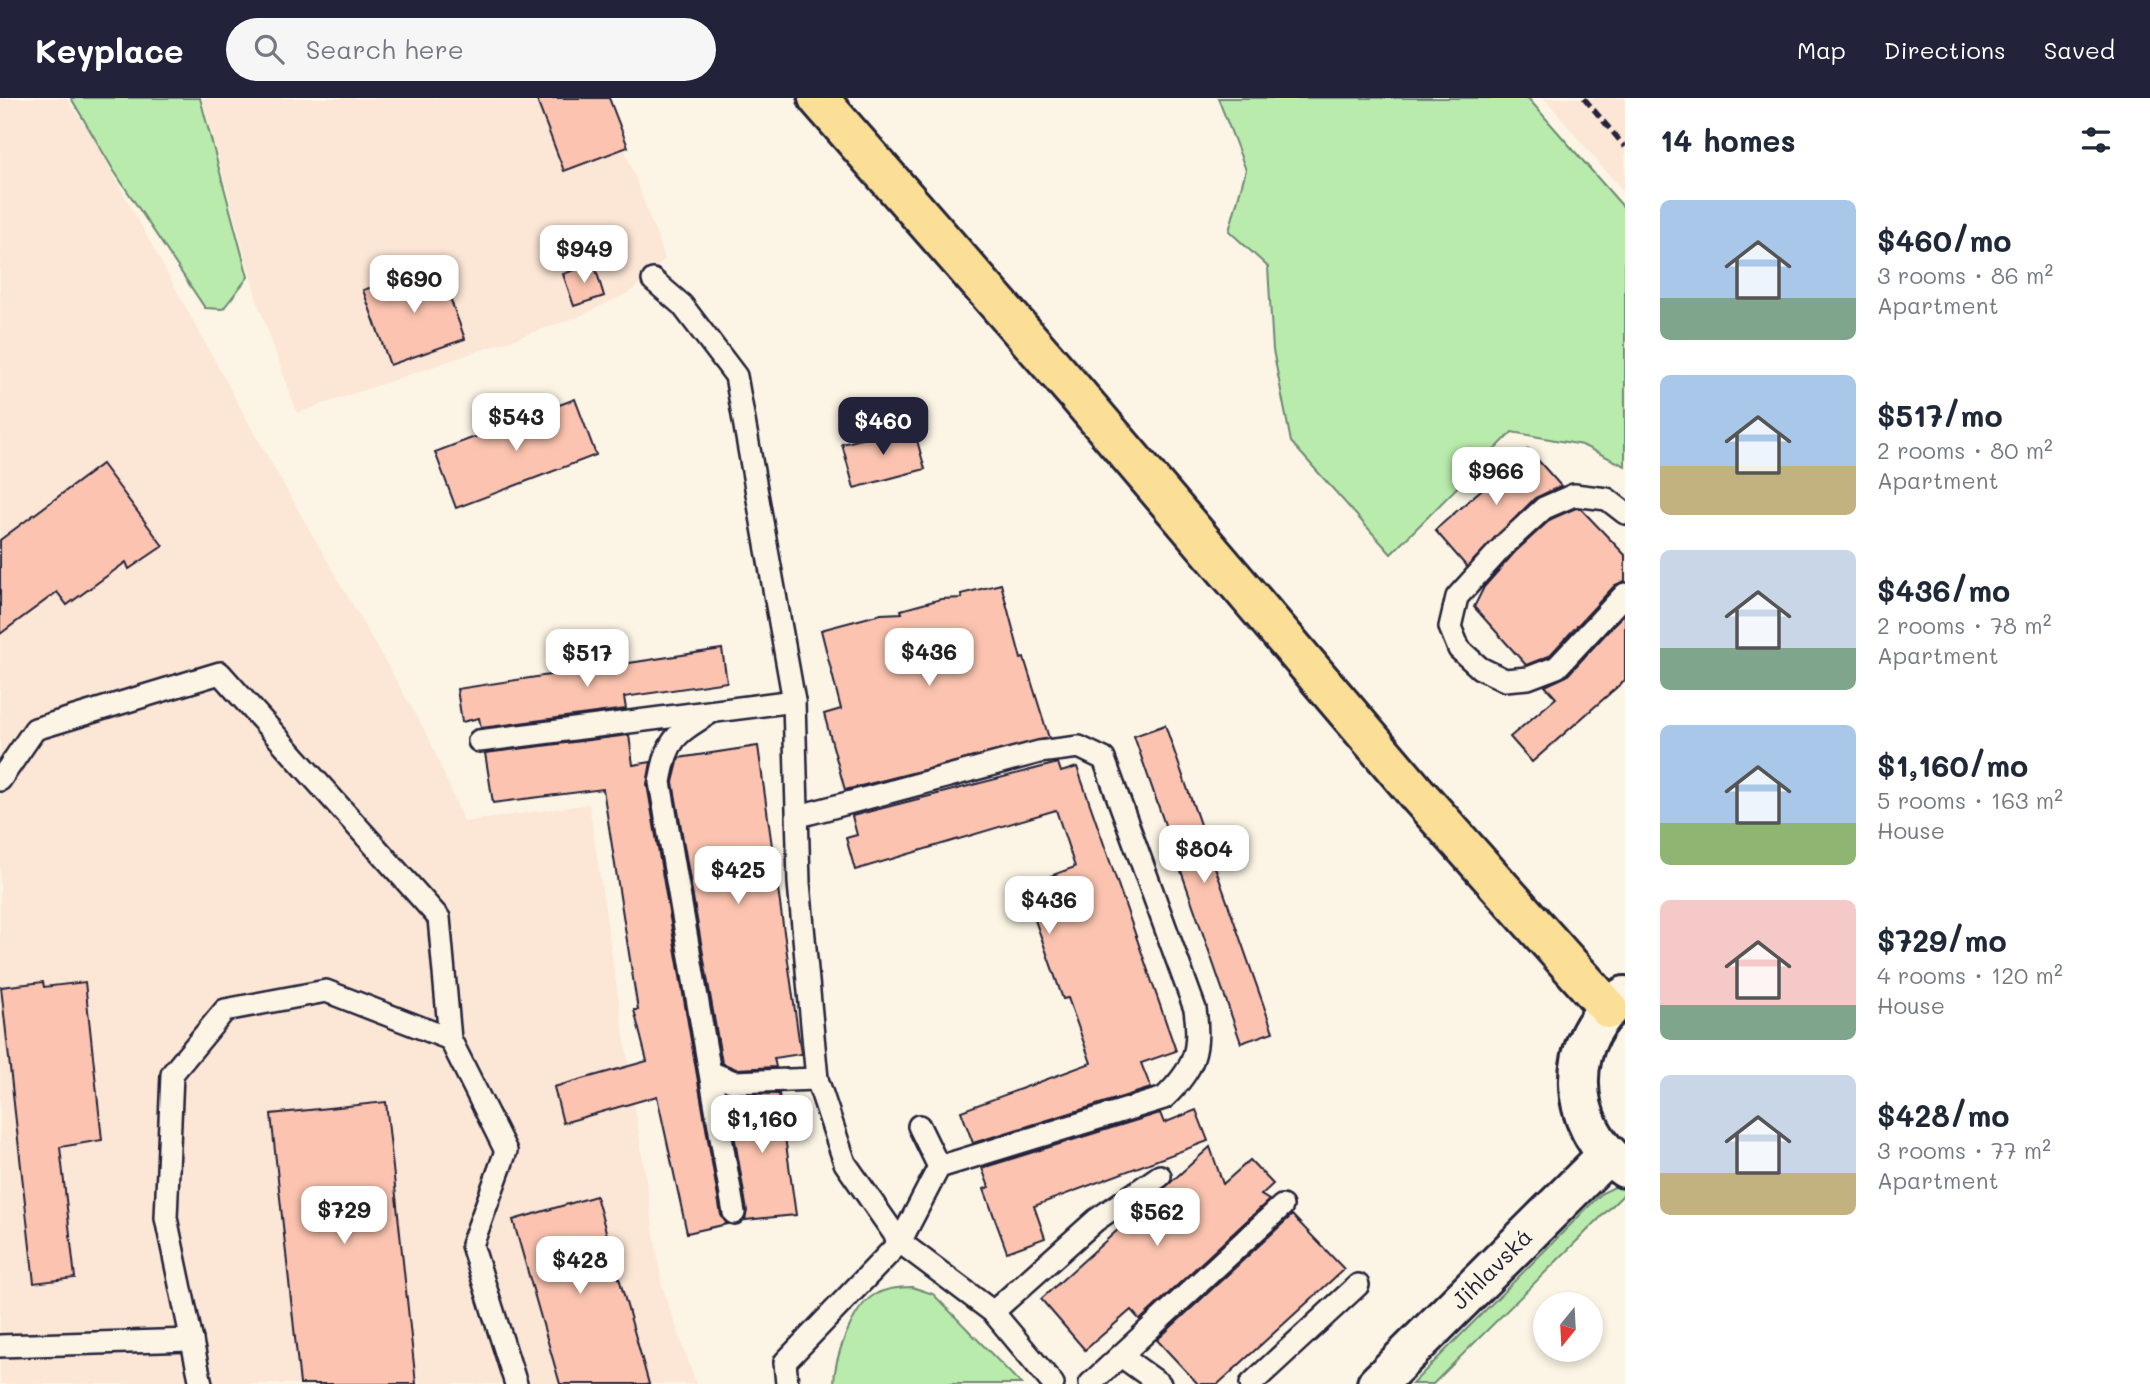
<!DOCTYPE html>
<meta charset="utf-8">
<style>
:root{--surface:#fff;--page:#f6f6f7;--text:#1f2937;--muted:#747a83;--accent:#22223b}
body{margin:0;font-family:Mali,sans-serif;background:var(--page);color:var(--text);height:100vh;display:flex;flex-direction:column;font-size:26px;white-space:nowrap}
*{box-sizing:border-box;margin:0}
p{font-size:23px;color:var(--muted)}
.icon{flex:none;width:38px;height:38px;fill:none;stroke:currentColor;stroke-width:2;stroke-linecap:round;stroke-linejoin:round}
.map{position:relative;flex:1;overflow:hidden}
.drawer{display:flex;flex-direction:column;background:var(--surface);width:525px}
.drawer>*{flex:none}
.needle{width:46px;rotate:198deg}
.buttons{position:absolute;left:1533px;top:1194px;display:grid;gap:14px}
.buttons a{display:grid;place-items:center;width:70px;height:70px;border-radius:50%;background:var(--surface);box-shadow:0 4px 10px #0003;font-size:35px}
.price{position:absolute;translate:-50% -60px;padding:0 16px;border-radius:14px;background:#fff;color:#222;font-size:23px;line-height:46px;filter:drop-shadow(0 2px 4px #0008)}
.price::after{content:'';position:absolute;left:50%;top:42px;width:21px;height:16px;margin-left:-10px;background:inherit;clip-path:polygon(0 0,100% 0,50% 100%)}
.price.on{background:var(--accent);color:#fff}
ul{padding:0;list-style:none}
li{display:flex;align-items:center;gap:21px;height:175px;padding:0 35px}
li span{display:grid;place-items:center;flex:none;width:196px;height:140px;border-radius:10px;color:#555}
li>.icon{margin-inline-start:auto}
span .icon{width:84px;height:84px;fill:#fffc;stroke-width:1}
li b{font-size:30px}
h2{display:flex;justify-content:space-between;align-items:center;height:84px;padding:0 35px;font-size:30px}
header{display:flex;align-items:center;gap:42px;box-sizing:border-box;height:98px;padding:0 35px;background:var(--accent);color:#fff}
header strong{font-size:33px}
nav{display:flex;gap:38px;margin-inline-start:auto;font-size:24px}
.search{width:490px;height:63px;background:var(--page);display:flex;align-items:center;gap:18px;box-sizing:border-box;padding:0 24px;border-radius:38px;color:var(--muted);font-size:26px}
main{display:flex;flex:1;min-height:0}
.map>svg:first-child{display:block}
.built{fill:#fce6d5}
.green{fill:#b9ecac;stroke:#6e8774;stroke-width:2}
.building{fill:#fcc4b0;stroke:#22223b;stroke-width:2}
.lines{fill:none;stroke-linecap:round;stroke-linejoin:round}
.lane-casing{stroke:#22223b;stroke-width:26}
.secondary-casing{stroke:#22223b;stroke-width:44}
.primary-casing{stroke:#22223b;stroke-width:44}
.lane{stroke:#fcf5e5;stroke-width:21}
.secondary{stroke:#fcf5e5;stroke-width:38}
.primary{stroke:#fbdf96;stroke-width:38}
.rail{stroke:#22223b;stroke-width:5;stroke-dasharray:10 5;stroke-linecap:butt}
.labels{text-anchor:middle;stroke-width:6;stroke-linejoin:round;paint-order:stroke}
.street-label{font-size:23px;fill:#22223b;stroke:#fcf5e5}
</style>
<header>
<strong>Keyplace</strong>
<div class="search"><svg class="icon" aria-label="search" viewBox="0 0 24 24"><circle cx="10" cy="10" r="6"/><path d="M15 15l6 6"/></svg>Search here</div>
<nav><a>Map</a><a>Directions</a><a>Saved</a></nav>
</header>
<main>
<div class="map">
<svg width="1625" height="1286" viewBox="0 0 1625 1286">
<rect width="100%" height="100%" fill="#fcf5e5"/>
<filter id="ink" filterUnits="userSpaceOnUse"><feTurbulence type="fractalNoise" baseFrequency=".0143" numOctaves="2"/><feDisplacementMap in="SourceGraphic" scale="14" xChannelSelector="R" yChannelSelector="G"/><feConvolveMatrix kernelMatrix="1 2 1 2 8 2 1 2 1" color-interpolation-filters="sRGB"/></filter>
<g filter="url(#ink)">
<g class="built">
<path d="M0,0H66L90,34L257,340L429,640L464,724L589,706L662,1188L696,1286H0Z"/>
<path d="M202,0H606L665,161L630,194L578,219L297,315L258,205Z"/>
<path d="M1544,0H1625V95L1598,64Z"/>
</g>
<g class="green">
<path d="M71,0H200L248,179L223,211L205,210L114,73Z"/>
<path d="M1218,0H1528L1625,111V368L1582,347L1512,334L1391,456L1291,344L1273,252L1268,169L1229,133L1246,72Z"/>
<path d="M1625,1084V1095L1615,1105L1433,1286H1412L1602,1095Z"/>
<path d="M912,1189L933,1196L1021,1286H834C834,1261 852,1210 874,1197C886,1190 899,1189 912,1189Z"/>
</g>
<g class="building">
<path d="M536,0H609L628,49L564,73Z"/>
<path d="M594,165L604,198L574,208L563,176Z"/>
<path d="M438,167L465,241L390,267L363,192Z"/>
<path d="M575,301L596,357L456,410L435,354Z"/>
<path d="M913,328L925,371L854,390L842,346Z"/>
<path d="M1528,351L1561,388L1535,400L1467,469L1435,432Z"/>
<path d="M102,366L163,448L129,471L126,464L67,507L57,494L0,536V442Z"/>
<path d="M1576,410L1581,411L1625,457V483L1615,487L1549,558L1526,567L1474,509L1484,489L1515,454L1551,421Z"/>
<path d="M1001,486L1021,561L1024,560L1049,640L845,692L824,616L841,611L821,532L881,516L902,515L901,512L941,501L962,500L961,496Z"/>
<path d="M1625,515V582L1532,664L1510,639L1556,600L1545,588L1567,578Z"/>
<path d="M722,551L727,584L624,599L626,611L481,630L479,620L462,624L457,591Z"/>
<path d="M1165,627L1273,934L1241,945L1134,638Z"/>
<path d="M629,637L633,667L651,664L647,686L721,1117L727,1126L687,1135L657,998L563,1025L554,989L647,963L634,912H638L603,691L493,705L485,655Z"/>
<path d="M758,648L801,956L774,960L776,969L736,971L722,965L673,684L679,660Z"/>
<path d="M1058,665L1061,674L1077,669L1176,953L1141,965L1151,990L973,1045L961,1013L1091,965L1068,900L1063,901L1023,788L1075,769L1056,712L855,772L846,740L857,737L852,718Z"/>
<path d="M43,884L44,889L85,884L102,1042L60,1049L75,1180L34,1185L1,889Z"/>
<path d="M727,995L779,996L796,1117L745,1122L747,1113Z"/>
<path d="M386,1004L416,1286H300L271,1016Z"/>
<path d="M1196,1012L1208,1043L1034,1108L1045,1140L1007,1154L984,1091L989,1089L982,1070L1160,1015L1164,1025Z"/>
<path d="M1210,1049L1223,1086L1250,1062L1273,1086L1261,1097L1269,1102L1140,1222L1131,1212L1085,1252L1041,1201Z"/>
<path d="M596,1098L649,1286H560L513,1122Z"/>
<path d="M1292,1117L1344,1171L1218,1286H1198L1157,1242Z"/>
</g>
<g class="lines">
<defs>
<g id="lane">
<path d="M653,182L682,207L736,278L794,603L799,785L817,981L845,1065L900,1144L993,1214L1053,1286"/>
<path d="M1625,415L1607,401L1574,397L1544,410L1506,445L1457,499L1450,529L1459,551L1480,570L1505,582L1528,580L1557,569L1625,496"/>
<path d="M710,615C673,638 668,641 660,684L734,1115"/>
<path d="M479,643L794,603"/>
<path d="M0,682L35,631L220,575L439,820L450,941"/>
<path d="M712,975L734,984L817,981"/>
<path d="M919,1028L939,1069"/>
<path d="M993,1214L1096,1122L1160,1078"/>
<path d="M0,1248L192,1242"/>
<path d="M1121,1258L1160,1286"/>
<path d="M201,1286L166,1120L172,976L225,912L326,893L450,941L506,1053L472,1147L516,1286"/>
<path d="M787,1286L785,1264L900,1144L939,1069L1164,1000C1194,971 1201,953 1195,911L1104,661L1079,649L1039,654L799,718"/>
<path d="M1090,1286L1282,1108"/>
<path d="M1251,1286L1358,1187"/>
</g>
<g id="secondary">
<path d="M1625,898C1563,938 1564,1030 1625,1070"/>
<path d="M1377,1286L1608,1056"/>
</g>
<path id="primary" d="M818,0L1075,294L1418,697L1609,911"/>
</defs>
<use href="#lane" class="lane-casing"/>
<use href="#secondary" class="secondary-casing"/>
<use href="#primary" class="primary-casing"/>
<use href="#lane" class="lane"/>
<use href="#secondary" class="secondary"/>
<use href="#primary" class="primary"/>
<path class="rail" d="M1584,0L1625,49"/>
</g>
</g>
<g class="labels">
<g class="street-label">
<text transform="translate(1492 1171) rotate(-45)" y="8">Jihlavská</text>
</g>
</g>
</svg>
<div class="buttons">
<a><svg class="needle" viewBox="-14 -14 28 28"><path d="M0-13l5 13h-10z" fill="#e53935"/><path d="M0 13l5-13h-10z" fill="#747a83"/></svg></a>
</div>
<b class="price" style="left:584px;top:187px">$949</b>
<b class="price" style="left:414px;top:217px">$690</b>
<b class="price" style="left:516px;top:355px">$543</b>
<b class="price on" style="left:883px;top:359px">$460</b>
<b class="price" style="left:1496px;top:409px">$966</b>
<b class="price" style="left:929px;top:590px">$436</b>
<b class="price" style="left:587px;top:591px">$517</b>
<b class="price" style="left:1204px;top:787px">$804</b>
<b class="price" style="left:738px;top:808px">$425</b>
<b class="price" style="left:1049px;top:838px">$436</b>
<b class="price" style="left:762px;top:1057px">$1,160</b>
<b class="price" style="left:344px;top:1148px">$729</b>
<b class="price" style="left:1157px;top:1150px">$562</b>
<b class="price" style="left:580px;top:1198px">$428</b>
</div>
<section class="drawer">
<h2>14 homes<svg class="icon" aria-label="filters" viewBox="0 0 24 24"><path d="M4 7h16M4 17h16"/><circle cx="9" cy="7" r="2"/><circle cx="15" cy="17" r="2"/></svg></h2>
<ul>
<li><span style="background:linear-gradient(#a9c7e8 70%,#7fa58c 0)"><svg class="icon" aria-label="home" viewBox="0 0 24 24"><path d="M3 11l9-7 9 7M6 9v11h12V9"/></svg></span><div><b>$460/mo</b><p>3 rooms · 86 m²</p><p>Apartment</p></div></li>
<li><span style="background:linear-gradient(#a9c7e8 65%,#c2b280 0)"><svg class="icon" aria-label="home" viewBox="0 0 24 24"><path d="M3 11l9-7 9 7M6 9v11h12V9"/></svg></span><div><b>$517/mo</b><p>2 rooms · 80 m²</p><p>Apartment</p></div></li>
<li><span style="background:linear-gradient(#c9d6e8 70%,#7fa58c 0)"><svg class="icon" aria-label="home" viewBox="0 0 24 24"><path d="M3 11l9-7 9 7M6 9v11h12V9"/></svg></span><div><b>$436/mo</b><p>2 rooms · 78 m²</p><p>Apartment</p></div></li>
<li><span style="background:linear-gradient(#a9c7e8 70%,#8fb573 0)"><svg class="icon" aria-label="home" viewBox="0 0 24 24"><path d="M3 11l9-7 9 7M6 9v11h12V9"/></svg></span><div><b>$1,160/mo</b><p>5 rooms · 163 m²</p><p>House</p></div></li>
<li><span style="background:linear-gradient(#f6c9c9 75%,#7fa58c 0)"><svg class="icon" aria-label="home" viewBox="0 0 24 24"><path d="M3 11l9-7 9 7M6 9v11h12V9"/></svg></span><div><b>$729/mo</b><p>4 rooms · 120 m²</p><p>House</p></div></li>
<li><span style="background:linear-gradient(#c9d6e8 70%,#c2b280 0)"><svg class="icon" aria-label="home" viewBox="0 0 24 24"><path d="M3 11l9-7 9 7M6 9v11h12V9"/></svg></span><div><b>$428/mo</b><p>3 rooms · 77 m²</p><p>Apartment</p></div></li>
</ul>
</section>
</main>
